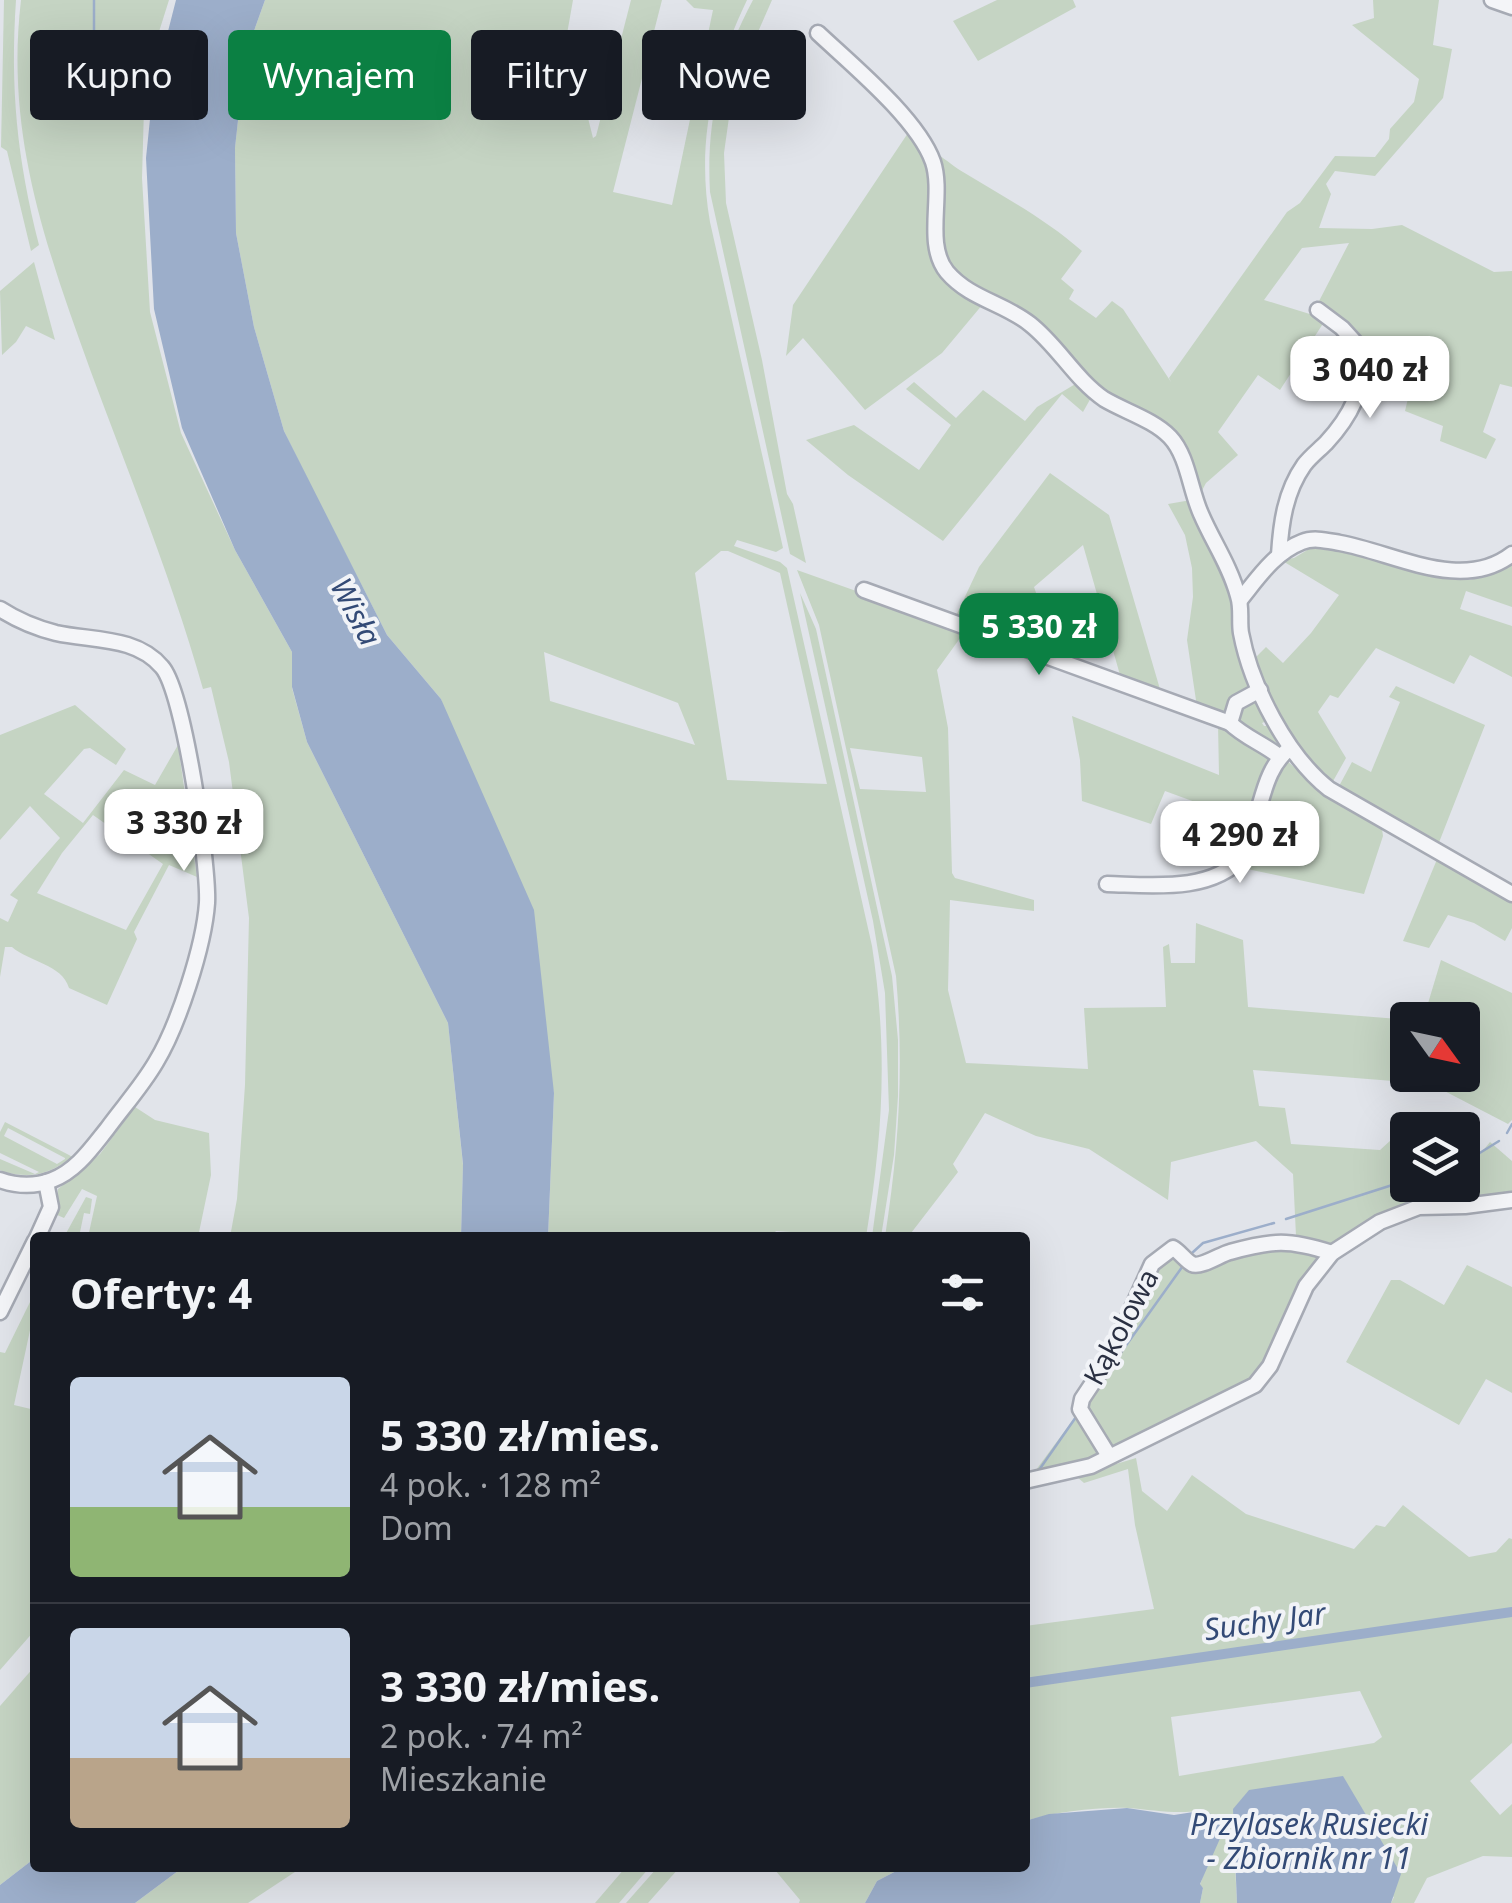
<!DOCTYPE html>
<html lang="pl">
<meta charset="utf-8">
<style>
:root{--surface:#171b24;--page:#20242c;--text:#f1f3f6;--muted:#9ea1a6;--line:#363941;--accent:#0b8043}
body{margin:0;font-family:"Noto Sans",sans-serif;background:var(--page);color:var(--text);height:100vh;display:flex;flex-direction:column;font-size:38px;white-space:nowrap}
*{box-sizing:border-box;margin:0}
p{font-size:32px;color:var(--muted)}
.icon{flex:none;width:55px;height:55px;fill:none;stroke:currentColor;stroke-width:2;stroke-linecap:round;stroke-linejoin:round}
.map{position:relative;flex:1;overflow:hidden}
.drawer{position:absolute;left:30px;top:1232px;width:1000px;height:640px;display:flex;flex-direction:column;background:var(--surface);border-radius:10px;box-shadow:0 10px 40px #0002}
.drawer>*{flex:none}
.hud{position:absolute;left:30px;top:30px;width:1000px;height:90px;display:flex;gap:20px}
.needle{width:65px;rotate:123deg}
.buttons{position:absolute;left:1390px;top:1002px;display:grid;gap:20px}
.buttons a{display:grid;place-items:center;width:90px;height:90px;border-radius:10px;background:var(--surface);box-shadow:0 10px 40px #0002;font-size:50px}
.price{position:absolute;translate:-50% -85px;padding:0 22px;border-radius:20px;background:#fff;color:#222;font-size:32px;line-height:65px;filter:drop-shadow(0 2px 5px #0008)}
.price::after{content:'';position:absolute;left:50%;top:60px;width:30px;height:22px;margin-left:-15px;background:inherit;clip-path:polygon(0 0,100% 0,50% 100%)}
.price.active{background:var(--accent);color:#fff}
ul{padding:0;list-style:none}
li{display:flex;align-items:center;gap:30px;height:250px;padding:0 40px}
li+li{border-top:2px solid var(--line)}
li span{display:grid;place-items:center;flex:none;width:280px;height:200px;border-radius:10px;color:#555}
li>.icon{margin-inline-start:auto}
span .icon{width:120px;height:120px;fill:#fffc;stroke-width:1}
li b{font-size:42px}
h2{display:flex;justify-content:space-between;align-items:center;height:120px;padding:0 40px;font-size:42px}
.chip{padding:0 35px;border-radius:10px;background:var(--surface);box-shadow:0 10px 40px #0002;font-size:35px;line-height:90px}
.chip.active{background:var(--accent);color:#fff}
.map>svg:first-child{display:block}
.green{fill:#c5d4c3;fill-rule:evenodd}
.water{fill:#9caeca}
.lines{fill:none;stroke-linecap:round;stroke-linejoin:round}
.stream{stroke:#9caeca;stroke-width:2.5}
.canal{stroke:#9caeca;stroke-width:10}
.minor-casing{stroke:#a6aab4;stroke-width:19}
.minor{stroke:#f4f5f8;stroke-width:14}
.labels{text-anchor:middle;stroke-width:8;stroke-linejoin:round;paint-order:stroke}
.street-label{font-size:28px;fill:#2a3042;stroke:#f1f3f7}
.water-label{font-size:30px;font-style:italic;fill:#334a76;stroke:#f1f3f7}
</style>
<div class="map">
<svg width="1512" height="1903" viewBox="0 0 1512 1903">
<rect width="100%" height="100%" fill="#e1e4ea"/>
<g class="green">
<path d="M4,0H16C10,89 17,158 39,245L31,251L7,151L1,147Z"/>
<path d="M21,0H169L152,54L144,108L142,178L150,312L181,433L235,550L292,652V688L307,742L448,1023L463,1165L461,1237H230L237,1199L245,1085L249,918L229,762L211,687L203,689C173,582 130,477 91,372C46,247 5,135 21,0Z"/>
<path d="M265,0H573L567,34L593,138L596,136L631,0H662L613,192L672,205L713,10L694,8L686,0H747C713,71 696,143 710,222L783,548L776,552L737,540L734,546L780,562L787,568L872,946C888,1051 883,1134 866,1237L776,1231L770,1238L548,1237L554,1093L441,699L387,635L312,488L284,431L254,327L236,233L235,148L245,56ZM721,551H728L780,573L827,784L727,780L695,573ZM544,652L678,703L695,745L550,701Z"/>
<path d="M753,0H772L733,89L724,153L726,203L762,360L787,494L793,504L806,563L790,554L710,192C706,123 720,61 753,0Z"/>
<path d="M997,0H1073L1076,7L978,61L953,21Z"/>
<path d="M1373,0H1439L1433,45L1452,49L1443,98L1375,176L1335,171L1326,184L1331,194L1319,228L1372,229L1402,225L1494,272L1512,271V387L1500,384L1483,432L1496,439L1486,459L1440,441L1443,426L1405,411L1415,369L1370,354L1317,305L1349,243L1302,248L1264,300L1326,319L1280,390L1258,375L1218,432L1238,455L1206,483L1199,496L1170,434L1093,386L1063,353L988,298L942,353L865,410L803,338L786,356L793,305L910,130L922,150C941,152 947,163 963,172C1004,197 1046,219 1082,251L1061,279L1074,290L1069,299L1096,318L1112,301L1123,309L1171,382L1169,378L1287,212L1300,203L1335,156L1375,157L1389,139L1390,129L1414,102L1419,79L1352,25L1374,18Z"/>
<path d="M34,262L55,340L26,326L16,342L2,355L0,291Z"/>
<path d="M914,382L956,418L983,390L1025,421L1037,407L1077,383L1092,396L1083,412L1062,394L943,541L848,475L806,440L854,425L919,470L951,425L906,389Z"/>
<path d="M1050,473L1109,515L1162,696L1122,682L1083,545L1034,587L1060,660L954,620L979,567Z"/>
<path d="M1191,500L1237,600C1228,628 1243,659 1252,685L1232,699L1224,718L1197,707L1187,640L1193,597L1192,568L1185,535L1168,504Z"/>
<path d="M1314,546L1358,551L1435,574L1470,580L1512,564V607L1466,591L1460,609L1512,626V677L1470,655L1454,684L1376,648L1338,698L1330,695L1318,712L1346,758L1332,783C1291,752 1272,706 1255,658L1266,647L1283,663L1311,633L1339,595L1281,560L1294,558Z"/>
<path d="M797,570L966,630L937,670L948,728L952,873L955,878L1034,900V911L950,900L948,990L966,1063L1088,1069L1084,1008L1166,1007L1163,947L1169,944L1171,963H1195L1196,923L1243,940L1248,1007L1411,1020H1408V1075H1462V1020H1423L1441,960L1512,993V1120L1508,1124L1431,1084L1253,1070L1259,1106L1285,1108L1291,1144L1380,1150L1391,1140L1407,1148L1408,1185H1462L1463,1175L1490,1142L1512,1161V1196L1428,1203L1367,1225L1329,1246L1296,1236L1293,1174L1256,1141L1171,1162L1168,1200L1089,1149L1036,1136L985,1113L953,1164L958,1172L908,1237H885C899,1147 904,1068 896,976L819,625ZM850,748L922,757L926,792L860,789Z"/>
<path d="M800,593L816,629L892,976L898,1040V1096L894,1155L881,1237H872L889,1110L885,993L873,921Z"/>
<path d="M1396,686L1485,725L1438,845L1338,788L1352,762L1371,772L1400,702L1389,697Z"/>
<path d="M1250,698L1258,701L1269,720L1262,723L1264,726H1272L1280,744L1247,731L1236,721L1237,709Z"/>
<path d="M75,705L126,749L116,765L90,748L84,749L44,794L83,823L124,770L155,785L178,745L197,877L169,865L134,932L137,939L107,1005L69,988C62,964 29,962 12,947H5L0,977V918L8,922L18,900L10,895L60,838L30,806L0,840V735ZM93,815L163,864L126,930L37,893L62,853Z"/>
<path d="M1072,716L1219,775L1218,724L1273,756L1241,853L1230,861L1225,813L1165,791L1151,824L1082,801L1080,760Z"/>
<path d="M1286,760L1327,796L1382,829L1383,836L1364,894L1238,867L1267,791Z"/>
<path d="M1438,857L1512,901V928L1505,941L1474,923L1448,915L1429,948L1403,941Z"/>
<path d="M135,1107L155,1120L209,1133L211,1175L198,1237H88L97,1196L82,1189L64,1218L55,1214L58,1189L100,1154Z"/>
<path d="M5,1122L69,1155L72,1157C50,1174 32,1179 4,1172L0,1170V1159L35,1174L39,1172L0,1153V1132ZM8,1128L65,1158V1159L57,1164L4,1136Z"/>
<path d="M86,1197L92,1199L90,1214L84,1213L79,1237H64Z"/>
<path d="M1270,1245L1323,1253L1275,1352L1251,1383L1112,1451L1086,1413V1399L1140,1296L1168,1252L1190,1266Z"/>
<path d="M1467,1265L1512,1287V1393L1486,1379L1459,1425L1346,1362L1391,1280H1400L1444,1305Z"/>
<path d="M30,1302L35,1303V1307L14,1405L35,1410V1630L0,1670V1352L5,1353Z"/>
<path d="M1078,1413L1103,1451L1096,1460L1033,1474Z"/>
<path d="M1136,1458L1142,1491L1167,1511L1192,1475L1246,1514L1354,1549L1376,1525L1385,1527L1403,1505L1469,1557L1496,1552L1509,1538L1512,1539V1743L1470,1781L1500,1815L1512,1804V1857L1483,1856L1427,1878L1414,1903H1391L1394,1897L1233,1826L1237,1903H1200L1203,1888L1200,1885L1205,1870L1200,1811C1174,1814 1153,1810 1128,1808C1095,1807 1057,1812 1025,1821V1626L1154,1609L1135,1525L1128,1469L1084,1483L1076,1476ZM1360,1691L1382,1737L1374,1743L1179,1776L1171,1717Z"/>
<path d="M35,1666V1858L0,1885V1706Z"/>
<path d="M182,1868H301L248,1903H135Z"/>
<path d="M625,1868H649L619,1903H595Z"/>
<path d="M657,1868H679L648,1903H626Z"/>
<path d="M785,1868H902L877,1881L865,1903H799L800,1900L775,1870Z"/>
</g>
<g class="water">
<path d="M176,0H265L245,56L235,148L236,233L254,327L284,431L387,635L441,699L534,910L554,1093L548,1237H461L463,1164L448,1023L307,742L292,687V652L235,550L182,428L154,309L146,158L153,90Z"/>
<path d="M1343,1776L1401,1874L1391,1903H1237L1233,1809L1249,1790Z"/>
<path d="M1127,1808L1174,1815L1200,1811L1219,1816L1222,1834L1200,1884L1203,1888L1200,1903H865L877,1881L902,1868H1025V1821L1049,1814Z"/>
<path d="M35,1858V1868H182L135,1903H0V1885Z"/>
</g>
<g class="lines">
<g class="stream">
<path d="M94,0V40L107,68L151,97"/>
<path d="M1507,1133L1512,1124"/>
<path d="M1462,1164L1499,1141"/>
<path d="M1286,1219L1408,1180"/>
<path d="M1192,1253L1203,1243L1274,1223"/>
<path d="M1117,1358L1185,1263"/>
<path d="M1039,1470L1076,1417"/>
</g>
<path class="canal" d="M1025,1683L1512,1612"/>
<defs>
<g id="minor">
<path d="M1492,0L1512,7"/>
<path d="M818,33C851,64 918,119 933,162C944,195 924,244 947,272C970,299 1004,303 1030,324C1058,346 1075,379 1104,399C1124,411 1154,420 1170,437C1188,456 1190,490 1201,514C1213,542 1230,566 1238,596C1242,608 1239,621 1241,633C1251,686 1287,756 1329,789L1512,894"/>
<path d="M1279,555C1281,523 1285,492 1304,465C1310,457 1319,450 1326,443C1351,416 1365,388 1363,351L1342,328L1318,310"/>
<path d="M864,590L1230,723"/>
<path d="M1240,600C1258,578 1274,553 1302,542C1314,537 1328,541 1340,543C1395,553 1462,593 1512,554"/>
<path d="M0,609C17,620 36,628 56,633C92,641 136,636 162,667C184,692 209,866 207,903C204,946 178,1026 156,1062C142,1086 123,1107 107,1129C91,1149 76,1171 52,1180C34,1187 17,1186 0,1180"/>
<path d="M1260,690L1236,703L1230,723C1244,737 1264,744 1280,757"/>
<path d="M1107,884C1151,885 1210,893 1243,857C1255,844 1256,820 1260,804C1266,783 1272,763 1289,749"/>
<path d="M37,1238L51,1207L46,1182"/>
<path d="M0,1312L35,1241"/>
<path d="M1109,1456L1080,1409L1082,1399L1110,1357L1152,1264L1173,1248C1180,1252 1186,1261 1192,1264C1201,1268 1221,1254 1230,1252C1273,1240 1289,1239 1332,1253"/>
<path d="M1025,1481L1091,1466L1255,1385L1270,1366L1306,1286L1332,1253L1380,1222L1419,1207L1465,1206L1512,1200"/>
</g>
</defs>
<use href="#minor" class="minor-casing"/>
<use href="#minor" class="minor"/>
</g>
<g class="labels">
<g class="street-label">
<text transform="translate(1121 1327) rotate(-62)" y="10">Kąkolowa</text>
</g>
<g class="water-label">
<text transform="translate(355 612) rotate(62)" y="10">Wisła</text>
<text transform="translate(1265 1622) rotate(-8)" y="10">Suchy Jar</text>
<text x="1309" y="1835">Przylasek Rusiecki<tspan x="1309" dy="34">- Zbiornik nr 11</tspan></text>
</g>
</g>
</svg>
<div class="buttons">
<a><svg class="needle" viewBox="-14 -14 28 28"><path d="M0-13l5 13h-10z" fill="#e53935"/><path d="M0 13l5-13h-10z" fill="#9ea1a6"/></svg></a>
<a><svg class="icon" aria-label="layers" viewBox="0 0 24 24"><path d="M12 4l9 5-9 5-9-5zM3 14l9 5 9-5"/></svg></a>
</div>
<b class="price" style="left:1370px;top:421px">3 040 zł</b>
<b class="price active" style="left:1039px;top:678px">5 330 zł</b>
<b class="price" style="left:184px;top:874px">3 330 zł</b>
<b class="price" style="left:1240px;top:886px">4 290 zł</b>
<div class="hud">
<a class="chip">Kupno</a>
<a class="chip active">Wynajem</a>
<a class="chip">Filtry</a>
<a class="chip">Nowe</a>
</div>
<section class="drawer">
<h2>Oferty: 4<svg class="icon" aria-label="filters" viewBox="0 0 24 24"><path d="M4 7h16M4 17h16"/><circle cx="9" cy="7" r="2"/><circle cx="15" cy="17" r="2"/></svg></h2>
<ul>
<li><span style="background:linear-gradient(#c9d6e8 65%,#8fb573 0)"><svg class="icon" aria-label="home" viewBox="0 0 24 24"><path d="M3 11l9-7 9 7M6 9v11h12V9"/></svg></span><div><b>5 330 zł/mies.</b><p>4 pok. · 128 m²</p><p>Dom</p></div></li>
<li><span style="background:linear-gradient(#c9d6e8 65%,#b9a48a 0)"><svg class="icon" aria-label="home" viewBox="0 0 24 24"><path d="M3 11l9-7 9 7M6 9v11h12V9"/></svg></span><div><b>3 330 zł/mies.</b><p>2 pok. · 74 m²</p><p>Mieszkanie</p></div></li>
</ul>
</section>
</div>
